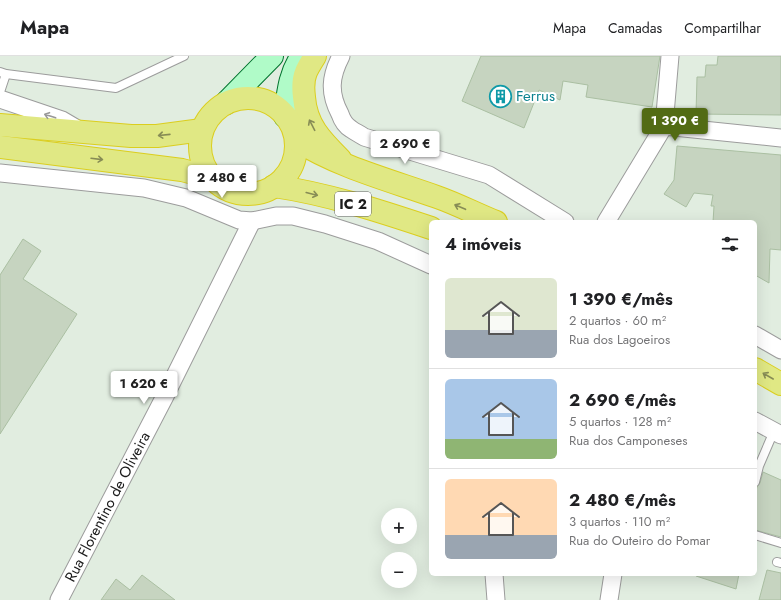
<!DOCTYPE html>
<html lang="pt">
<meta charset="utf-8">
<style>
:root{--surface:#fff;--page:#f6f6f6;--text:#202124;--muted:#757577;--line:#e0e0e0;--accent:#526b14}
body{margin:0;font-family:Jost,sans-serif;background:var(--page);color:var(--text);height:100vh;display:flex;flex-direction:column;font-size:15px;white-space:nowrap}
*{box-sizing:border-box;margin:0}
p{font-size:13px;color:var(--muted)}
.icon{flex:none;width:22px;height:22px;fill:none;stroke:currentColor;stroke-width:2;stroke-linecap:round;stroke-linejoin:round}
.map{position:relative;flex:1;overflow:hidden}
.side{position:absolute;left:429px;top:164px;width:328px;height:356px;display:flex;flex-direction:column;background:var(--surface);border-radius:6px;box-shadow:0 4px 16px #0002}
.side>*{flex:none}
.tools{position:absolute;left:381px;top:452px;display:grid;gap:8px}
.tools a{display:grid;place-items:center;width:36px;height:36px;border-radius:50%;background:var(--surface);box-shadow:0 4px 16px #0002;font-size:20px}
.price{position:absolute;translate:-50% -34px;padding:0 9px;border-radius:4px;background:#fff;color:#222;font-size:13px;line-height:26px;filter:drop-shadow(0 1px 2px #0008)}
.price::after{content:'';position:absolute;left:50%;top:24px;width:12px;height:9px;margin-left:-6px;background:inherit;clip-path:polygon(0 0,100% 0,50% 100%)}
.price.on{background:var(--accent);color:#fff}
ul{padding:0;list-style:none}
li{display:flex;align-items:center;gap:12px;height:100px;padding:0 16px}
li+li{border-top:1px solid var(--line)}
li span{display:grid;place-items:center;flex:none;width:112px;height:80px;border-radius:6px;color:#555}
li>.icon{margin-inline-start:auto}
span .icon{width:48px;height:48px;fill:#fffc;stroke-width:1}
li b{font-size:17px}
h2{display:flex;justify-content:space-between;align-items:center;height:48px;padding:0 16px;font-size:17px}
header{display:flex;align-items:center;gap:24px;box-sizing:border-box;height:56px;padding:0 20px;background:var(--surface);border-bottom:1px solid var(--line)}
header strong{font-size:19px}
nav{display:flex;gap:22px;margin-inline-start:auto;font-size:14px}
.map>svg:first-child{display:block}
.building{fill:#c6d4c0;stroke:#aabfa2}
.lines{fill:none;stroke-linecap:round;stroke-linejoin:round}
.lane-casing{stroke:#9c9c9c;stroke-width:10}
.street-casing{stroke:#9c9c9c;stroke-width:19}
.secondary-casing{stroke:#01732d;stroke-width:24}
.highway-casing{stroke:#dbce1e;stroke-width:24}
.lane{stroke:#fff;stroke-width:8}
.street{stroke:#fff;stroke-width:17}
.secondary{stroke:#b0fbc8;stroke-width:22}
.highway{stroke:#e0e884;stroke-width:22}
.oneway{stroke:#989898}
.oneway2{stroke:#878c55}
.labels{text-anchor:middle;stroke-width:4;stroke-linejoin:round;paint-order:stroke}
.shield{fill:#fff;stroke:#5f5f5f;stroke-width:1}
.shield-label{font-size:14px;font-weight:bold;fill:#1b1b1b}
.culture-label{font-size:15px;fill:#0d838f;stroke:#fff;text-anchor:start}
.street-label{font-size:15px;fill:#1b1b1b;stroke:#fff}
</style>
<header>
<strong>Mapa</strong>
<nav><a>Mapa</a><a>Camadas</a><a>Compartilhar</a></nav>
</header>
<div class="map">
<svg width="781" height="544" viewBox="0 0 781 544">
<rect width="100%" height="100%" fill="#e1ede0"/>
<g class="building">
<path d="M481,0H660L652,51L586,41L588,29L563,25L560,44L539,34L524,72L462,45Z"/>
<path d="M718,0H781V59L696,58L697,21H705L706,9H717Z"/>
<path d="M677,90L781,99V194L770,193L769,227L755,219V166H713L714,150H711L713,139L694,137L686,151L664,138L674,124Z"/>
<path d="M23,183L41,195L23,223L77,258L0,378V219Z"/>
<path d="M763,416L781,424V481L755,474V438L757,431L760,427Z"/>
<path d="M767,514L781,517V544H759Z"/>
<path d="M696,518H739L736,533L696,520Z"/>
<path d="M142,519L175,544H101L116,523L130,534Z"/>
</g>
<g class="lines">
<defs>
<g id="lane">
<path d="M0,16L6,18L116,32L184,0"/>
<path d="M0,36L6,18"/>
<path d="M755,426L759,410L774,375"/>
<path d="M755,479L781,487"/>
<path d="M777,506L781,507"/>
</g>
<g id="street">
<path d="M341,0C330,21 329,37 340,58C342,64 346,70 351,73C355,76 360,78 364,81L489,119L565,166"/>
<path d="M0,43L62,64L79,74"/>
<path d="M664,70L670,0"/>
<path d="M0,117L144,132L186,142L239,164L252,165L276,160H293L325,168L378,185L431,209"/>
<path d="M606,166L664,70L781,82"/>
<path d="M755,279L781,294"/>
<path d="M755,365L781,379"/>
<path d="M494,518L496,544"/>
<path id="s1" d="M59,544L164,342L252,165"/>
<path d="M609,544L613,518"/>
</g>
<g id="secondary">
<path d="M226,47L272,0"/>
<path d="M285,60C288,38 289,18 302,0"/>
</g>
<g id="highway">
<path d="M315,0C312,5 308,11 306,16C303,23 303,33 304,41C306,69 321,84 340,103"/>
<circle cx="248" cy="90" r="48"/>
<path d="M0,69L131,80H157L202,74"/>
<path d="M296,84C339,111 389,124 437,141C457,148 476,158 496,166"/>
<path d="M0,91L182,114L212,122"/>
<path d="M274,130C328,138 380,155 431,172"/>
<path d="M755,313L781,328"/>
</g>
</defs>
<use href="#lane" class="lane-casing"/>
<use href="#street" class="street-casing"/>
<use href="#secondary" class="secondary-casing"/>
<use href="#highway" class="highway-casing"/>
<use href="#lane" class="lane"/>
<use href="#street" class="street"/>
<use href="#secondary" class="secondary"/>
<use href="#highway" class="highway"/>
</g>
<defs><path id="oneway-shaft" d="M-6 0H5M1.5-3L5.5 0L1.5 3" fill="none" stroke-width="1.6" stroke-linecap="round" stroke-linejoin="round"/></defs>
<use class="oneway" href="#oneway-shaft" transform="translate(50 60) rotate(-162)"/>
<g class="oneway2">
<use href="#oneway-shaft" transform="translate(312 69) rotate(-117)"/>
<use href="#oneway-shaft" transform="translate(164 79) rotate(174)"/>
<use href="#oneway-shaft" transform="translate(97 103) rotate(7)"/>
<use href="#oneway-shaft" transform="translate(312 138) rotate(14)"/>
<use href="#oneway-shaft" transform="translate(460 151) rotate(-157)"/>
<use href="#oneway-shaft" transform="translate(768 320) rotate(-150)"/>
</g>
<defs>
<symbol id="building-ring" viewBox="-11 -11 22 22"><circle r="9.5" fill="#fff" stroke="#0f9aa8" stroke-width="1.5"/><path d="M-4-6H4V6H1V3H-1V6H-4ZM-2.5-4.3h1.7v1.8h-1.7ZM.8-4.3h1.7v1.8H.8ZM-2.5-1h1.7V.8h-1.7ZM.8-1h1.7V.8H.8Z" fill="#0f9aa8"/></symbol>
</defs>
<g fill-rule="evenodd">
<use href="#building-ring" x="488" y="28" width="25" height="25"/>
</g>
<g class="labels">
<rect class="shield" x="335" y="136" width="36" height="24" rx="3"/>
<g class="shield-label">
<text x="353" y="153">IC 2</text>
</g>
<g class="culture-label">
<text x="516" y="45">Ferrus</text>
</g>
<g class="street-label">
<text dy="5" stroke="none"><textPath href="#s1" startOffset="105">Rua Florentino de Oliveira</textPath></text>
</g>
</g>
</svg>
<div class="tools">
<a>+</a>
<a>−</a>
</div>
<b class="price on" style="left:675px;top:86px">1 390 €</b>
<b class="price" style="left:405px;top:109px">2 690 €</b>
<b class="price" style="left:222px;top:143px">2 480 €</b>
<b class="price" style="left:144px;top:349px">1 620 €</b>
<section class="side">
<h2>4 imóveis<svg class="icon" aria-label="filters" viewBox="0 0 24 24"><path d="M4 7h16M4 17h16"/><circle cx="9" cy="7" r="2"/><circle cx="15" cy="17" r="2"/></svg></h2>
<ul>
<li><span style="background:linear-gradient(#dfe7d0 65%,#9aa5b1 0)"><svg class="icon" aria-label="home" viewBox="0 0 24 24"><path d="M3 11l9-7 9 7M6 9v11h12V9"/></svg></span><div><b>1 390 €/mês</b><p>2 quartos · 60 m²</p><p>Rua dos Lagoeiros</p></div></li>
<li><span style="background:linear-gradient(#a9c7e8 75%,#8fb573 0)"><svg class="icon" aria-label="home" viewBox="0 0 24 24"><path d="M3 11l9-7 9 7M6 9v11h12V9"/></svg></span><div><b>2 690 €/mês</b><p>5 quartos · 128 m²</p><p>Rua dos Camponeses</p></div></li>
<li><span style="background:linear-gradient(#ffd9b3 70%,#9aa5b1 0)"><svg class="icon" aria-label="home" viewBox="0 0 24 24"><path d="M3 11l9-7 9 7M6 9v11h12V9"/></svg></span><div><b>2 480 €/mês</b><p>3 quartos · 110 m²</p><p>Rua do Outeiro do Pomar</p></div></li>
</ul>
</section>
</div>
